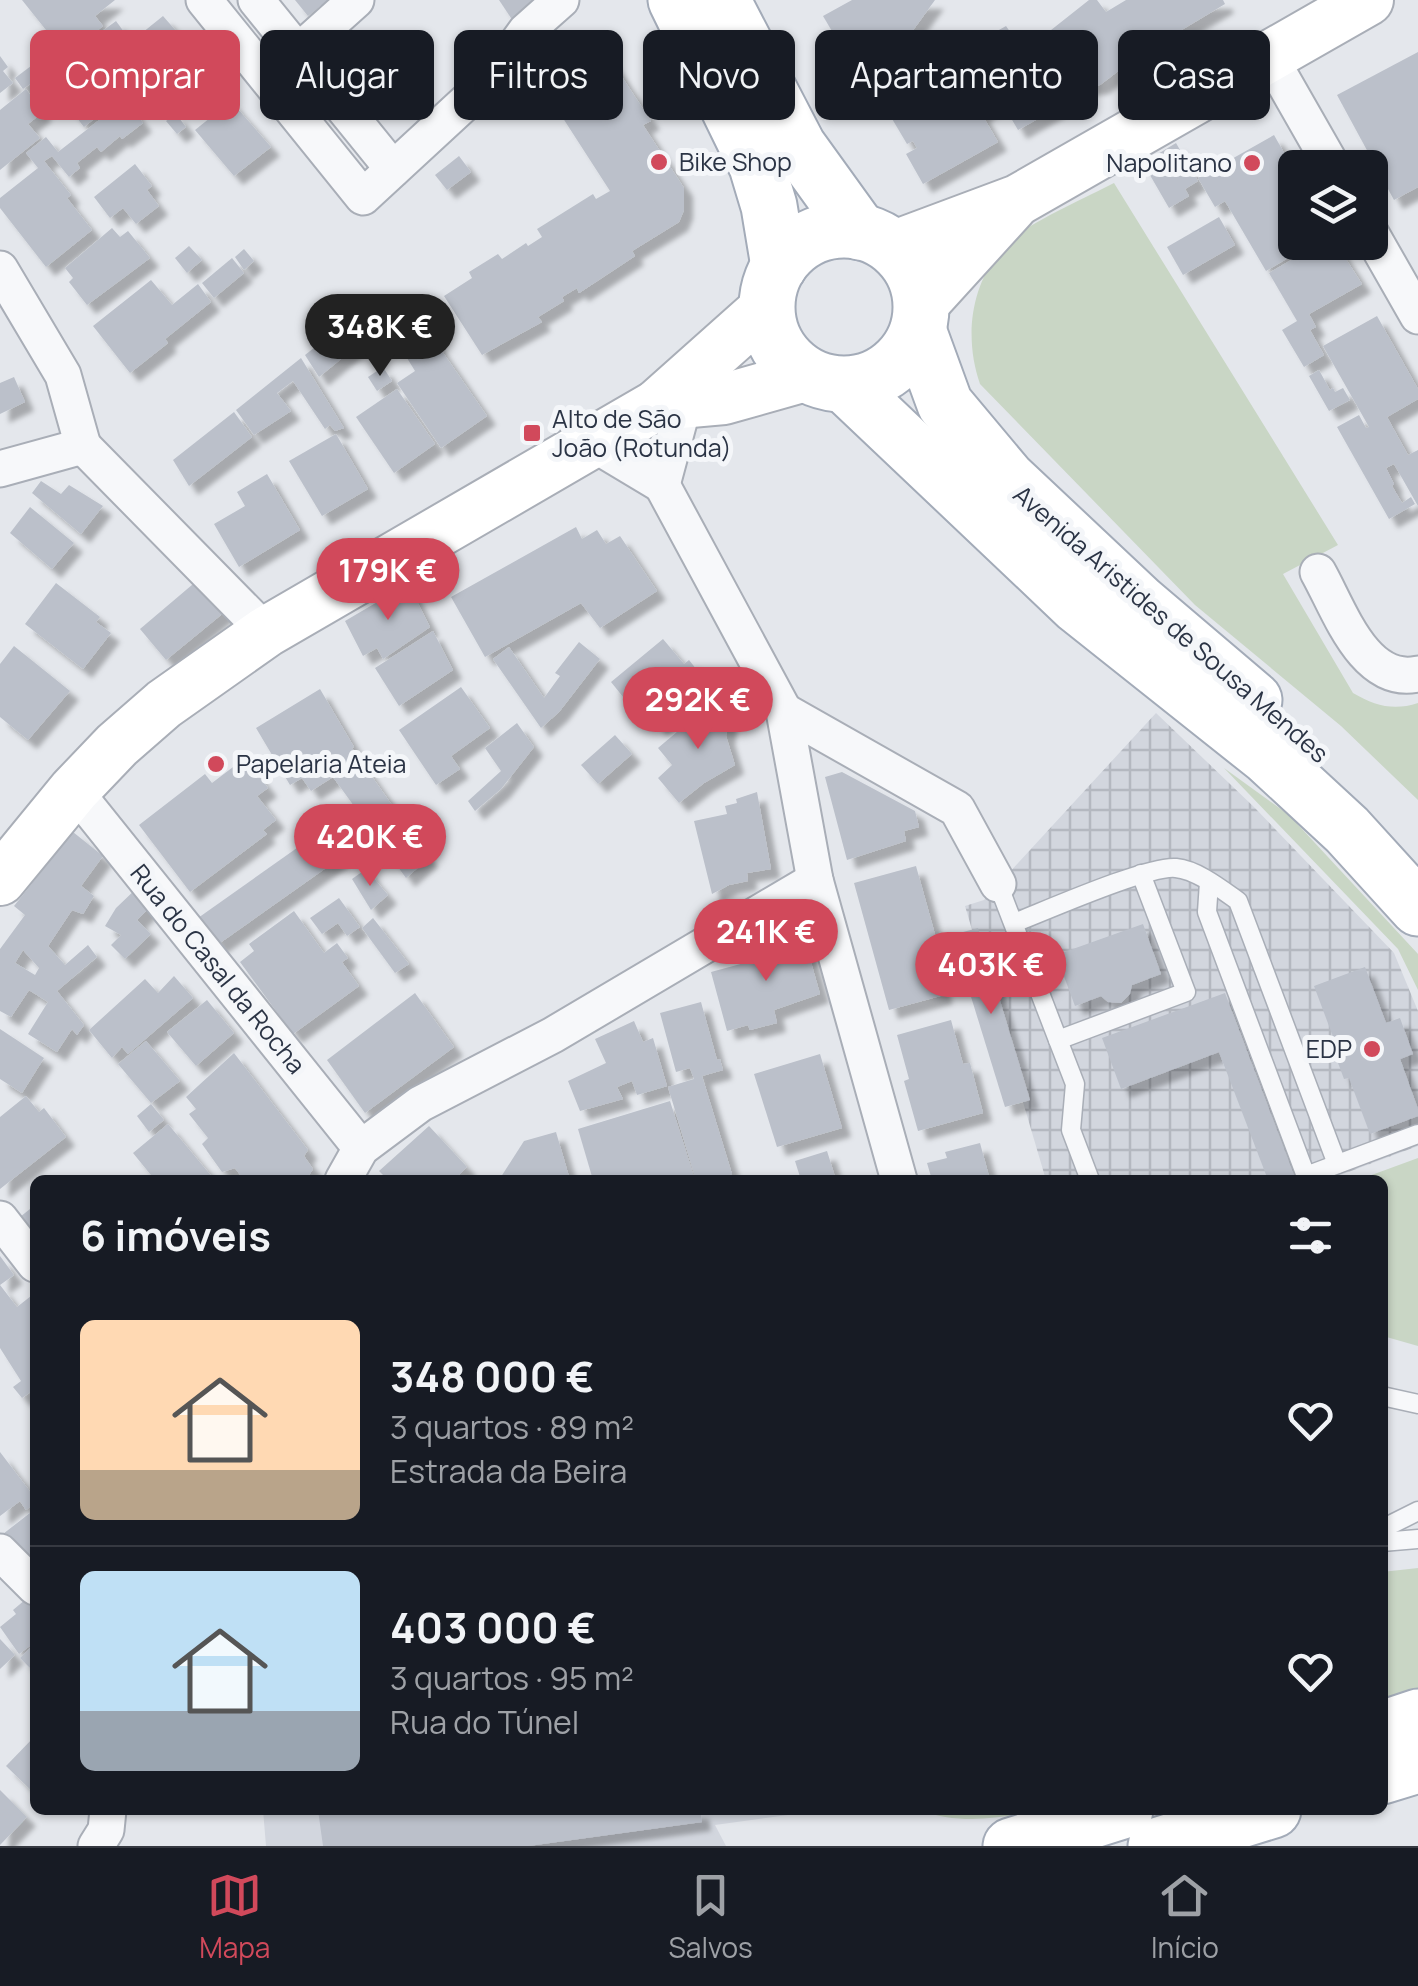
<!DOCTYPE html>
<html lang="pt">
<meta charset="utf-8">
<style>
:root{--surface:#171b24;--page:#20242c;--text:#f1f3f6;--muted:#9ea1a6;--line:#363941;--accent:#d1495b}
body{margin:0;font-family:Manrope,sans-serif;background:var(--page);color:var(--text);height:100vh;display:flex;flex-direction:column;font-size:38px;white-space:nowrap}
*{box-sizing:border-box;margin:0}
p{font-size:32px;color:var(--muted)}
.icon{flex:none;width:55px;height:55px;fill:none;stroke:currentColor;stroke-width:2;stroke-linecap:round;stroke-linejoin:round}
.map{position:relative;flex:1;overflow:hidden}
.details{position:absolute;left:30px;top:1175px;width:1358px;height:640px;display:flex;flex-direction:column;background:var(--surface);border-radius:15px;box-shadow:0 2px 8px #0004}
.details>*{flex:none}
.guide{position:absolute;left:30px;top:30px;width:1360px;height:90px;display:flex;gap:20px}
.fabs{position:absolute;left:1278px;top:150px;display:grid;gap:20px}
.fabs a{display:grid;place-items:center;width:110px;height:110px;border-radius:15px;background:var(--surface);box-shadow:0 2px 8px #0004;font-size:50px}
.price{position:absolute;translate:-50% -85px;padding:0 22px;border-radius:35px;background:var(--accent);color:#fff;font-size:32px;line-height:65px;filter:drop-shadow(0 2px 5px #0008)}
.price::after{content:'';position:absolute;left:50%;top:60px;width:30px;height:22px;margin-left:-15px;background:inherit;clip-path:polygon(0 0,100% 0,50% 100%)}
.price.active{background:#222;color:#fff}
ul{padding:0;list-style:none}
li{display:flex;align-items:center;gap:30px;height:250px;padding:0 50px}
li+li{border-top:2px solid var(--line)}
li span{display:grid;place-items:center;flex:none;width:280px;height:200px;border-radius:15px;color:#555}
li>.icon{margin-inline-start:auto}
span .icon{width:120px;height:120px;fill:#fffc;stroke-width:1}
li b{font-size:42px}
h2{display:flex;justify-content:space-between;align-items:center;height:120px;padding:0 50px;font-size:42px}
.pill{padding:0 35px;border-radius:15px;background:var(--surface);box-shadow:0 2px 8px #0004;font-size:35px;line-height:90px}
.pill.active{background:var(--accent);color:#fff}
.menu{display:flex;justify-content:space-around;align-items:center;height:140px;border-top:2px solid var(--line);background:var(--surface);font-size:28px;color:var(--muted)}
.menu a{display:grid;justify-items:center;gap:5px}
.menu .active{color:var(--accent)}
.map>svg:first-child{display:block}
.built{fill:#d2d6de}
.industrial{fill:url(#industrial-grid)}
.grass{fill:#c9d6c5}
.building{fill:#bbc0ca;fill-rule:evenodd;filter:url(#shadow)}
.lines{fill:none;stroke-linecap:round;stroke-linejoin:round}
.lane-casing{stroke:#a9aeb7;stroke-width:21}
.street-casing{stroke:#a9aeb7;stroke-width:39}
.secondary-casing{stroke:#a9aeb7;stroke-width:54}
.primary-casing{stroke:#a3abb8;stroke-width:59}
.lane{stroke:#f7f8fa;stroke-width:18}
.street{stroke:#f7f8fa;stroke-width:35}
.secondary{stroke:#fff;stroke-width:50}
.primary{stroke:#fff;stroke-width:55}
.poi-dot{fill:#d1495b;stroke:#f4f6f9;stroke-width:4}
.labels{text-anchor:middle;stroke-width:10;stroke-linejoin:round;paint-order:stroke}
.poi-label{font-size:25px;fill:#2b3445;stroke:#f4f6f9;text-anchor:start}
.street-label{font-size:25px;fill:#2b3445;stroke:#f4f6f9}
</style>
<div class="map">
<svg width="1418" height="1846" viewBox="0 0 1418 1846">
<defs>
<pattern id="industrial-grid" width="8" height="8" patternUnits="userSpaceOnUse" patternTransform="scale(2.5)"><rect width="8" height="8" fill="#d2d6de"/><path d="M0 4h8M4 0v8" fill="none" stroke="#b4b8c0"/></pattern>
<filter id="shadow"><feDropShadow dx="9" dy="9" stdDeviation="2.5" flood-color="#0004"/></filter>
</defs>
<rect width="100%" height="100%" fill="#e4e7ec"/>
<path class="built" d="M263,1810H825L715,1825L726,1846H266Z"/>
<path class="industrial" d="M1156,713L1255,808L1394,953L1418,1011V1146L1327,1180H1046L965,906L984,900Z"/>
<g class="grass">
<path d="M1114,183L1338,545L1283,574L1353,693C1375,706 1394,711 1418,703V800L1341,726L1195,605L980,384C963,335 971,277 1011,240C1031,222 1087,197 1114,183Z"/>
<path d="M1224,768L1289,815L1418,954V990L1398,949Z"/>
<path d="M1418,1158V1346L1383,1336L1382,1180H1358Z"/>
<path d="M1418,1568V1690L1383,1701L1382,1572Z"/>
<path d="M921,1810H1033C999,1820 954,1824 921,1810Z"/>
</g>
<g class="building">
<path d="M22,0H115L95,16L103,26L66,55Z"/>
<path d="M295,0H328L308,16Z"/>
<path d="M499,0H542L515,24Z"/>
<path d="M852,0H935L895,55L859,77L823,16Z"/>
<path d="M1089,0H1097L1106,12L1126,0H1223L1225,4L1138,56L1100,85L1084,87L1046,34Z"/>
<path d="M163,16L204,63L167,93L127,45Z"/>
<path d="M116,21L127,36L108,50L97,35Z"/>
<path d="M1006,26L1013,36L1017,34L1059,107L1018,130L1001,101L981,113L998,142L923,184L906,154L917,148L913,141L907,144L888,112L964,68L981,98L995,90L976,57L980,55L974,44Z"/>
<path d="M591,30L651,121L643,125L684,188V210L679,222L632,251L635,256L579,293L577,288L562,297L564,301L538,317L542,322L482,355L444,296L472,278L469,272L498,254L502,259L526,243L528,246L542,237L537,229L593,194L596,199L610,191L559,112L563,88L555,75L566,67L571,42Z"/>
<path d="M1418,52V187L1394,200L1337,95Z"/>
<path d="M0,56L8,67L3,71L13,83L0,93Z"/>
<path d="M62,60L104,111L84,127L43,75Z"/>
<path d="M31,66L40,77L23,89L15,78Z"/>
<path d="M26,89L43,112L28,124L40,138L0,170V110Z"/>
<path d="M125,100L143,123L122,139L120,136L101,152L97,147L77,163L80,168L69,177L52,156L44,161L71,195L67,198L92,230L46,267L0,208V198L38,168L26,153L46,137L58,152Z"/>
<path d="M231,101L271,147L234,176L195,130Z"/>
<path d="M176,114L186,127L177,134L166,121Z"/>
<path d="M1274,135L1295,172V242H1315L1266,271L1225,201L1215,207L1198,178Z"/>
<path d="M1176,143L1198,181L1185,189L1189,196L1169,208L1143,163Z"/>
<path d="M459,156L471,172L447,190L435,175Z"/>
<path d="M135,164L152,186L147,190L159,206L136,224L123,208L110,218L94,197Z"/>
<path d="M1219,217L1235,245L1183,275L1167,247Z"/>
<path d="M112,228L120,237L128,231L150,258L87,305L69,282L73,278L65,268Z"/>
<path d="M1322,242H1335L1362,284L1309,314L1316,327L1310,330L1324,355L1304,367L1282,330L1297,321L1269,273Z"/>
<path d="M189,246L202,260L187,273L175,258Z"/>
<path d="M244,249L254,261L244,270L235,257Z"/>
<path d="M232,258L244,273L214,298L202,283Z"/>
<path d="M151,280L172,305L198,284L211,302L165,339L168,343L130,373L93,326Z"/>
<path d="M1377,316L1418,389V399L1387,417L1408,455L1418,450V506L1394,464L1386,468L1394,484L1392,486L1402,503L1411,497L1415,504L1389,519L1337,427L1359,415L1366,428L1369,427L1323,346Z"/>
<path d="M419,318L487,416L441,448L397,383L415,371L407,358L410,356L396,334Z"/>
<path d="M348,321L363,341L319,377L305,355Z"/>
<path d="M301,358L344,428L335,431L330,425L325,429L293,381L277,393L291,411L254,435L236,410Z"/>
<path d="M383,367L392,381L377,391L368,377Z"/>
<path d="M1319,370L1330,390L1333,388L1335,392L1343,388L1350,400L1329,411L1309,376Z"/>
<path d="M14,377L25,402L0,414V383Z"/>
<path d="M397,389L435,444L394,473L356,417Z"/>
<path d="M234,412L252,437L189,486L173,460Z"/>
<path d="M336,434L368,489L322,516L289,461Z"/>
<path d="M267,474L300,530L239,567L214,524L245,506L237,492Z"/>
<path d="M41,481L61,494L69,485L103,506L81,534L32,493Z"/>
<path d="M30,507L74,543L52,569L10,533Z"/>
<path d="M576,527L582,539L597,530L606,544L620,536L657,591L600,628L581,603L485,657L451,597Z"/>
<path d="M199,579L227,610L166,660L140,629Z"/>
<path d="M56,583L100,617L96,622L111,633L83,669L25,624Z"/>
<path d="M408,584L430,627L383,659L377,648L363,656L345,621Z"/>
<path d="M433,631L453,670L399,706L375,668Z"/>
<path d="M663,639L684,664L689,660L709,685L658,727L647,713L640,718L611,682Z"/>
<path d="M579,642L600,659L559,712L541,728L493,659L509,647L544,698L560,676L555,673Z"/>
<path d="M14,646L70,691L28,740L0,717V664Z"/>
<path d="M461,687L490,728L451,756L460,769L436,785L399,730Z"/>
<path d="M320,689L354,747L352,748L429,858L406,878L333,777L311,791L302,778L290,785L256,728Z"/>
<path d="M718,697L730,711L726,736L735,765L704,783L679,803L658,778L672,765L658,748Z"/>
<path d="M517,723L534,747L501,789L475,811L468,801L501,771L485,748Z"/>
<path d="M615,735L632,754L598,784L581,765Z"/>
<path d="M237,764L243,772L251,766L268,788L257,796L276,820L263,830L267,834L190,892L139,825L205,774L212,783Z"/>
<path d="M842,772L915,811L919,827L904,831L906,841L847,860L825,777Z"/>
<path d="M757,792L771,869L747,873L748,881L729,885L712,894L694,821L727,814L725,806L737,803L736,799Z"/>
<path d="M321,831L340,858L217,945L198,918Z"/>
<path d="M73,832L103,856L81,886L94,896L83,914L72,910L48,946L65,965L88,945L97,957L57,991L84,1025L77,1035L72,1029L57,1052L28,1034L48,1002L29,990L11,1017L0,1011V949L25,915L14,906ZM23,950L39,968L35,975L15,963Z"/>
<path d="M916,866L936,938L928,940L944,995L889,1010L854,883Z"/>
<path d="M366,869L388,895L371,910L352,879Z"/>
<path d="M138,887L152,905L137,920L151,934L125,959L111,945L121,935L105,926L116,908Z"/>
<path d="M339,898L360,927L347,936L338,923L322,934L310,918Z"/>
<path d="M294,911L324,953L337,943L348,958L342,962L359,986L293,1034L240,962L254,951L249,944Z"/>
<path d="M373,918L409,964L395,973L362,928Z"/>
<path d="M1143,924L1161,974L1132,985L1130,994L1121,1003L1108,1002L1101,996L1075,1006L1056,955Z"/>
<path d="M978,928L1030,1100L1005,1107L952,935Z"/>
<path d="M803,934L820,994L774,1010L777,1023L750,1030L748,1025L727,1031L711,972L759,959L756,947Z"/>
<path d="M1365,967L1386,1023L1400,1018L1413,1054L1400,1059L1418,1109V1116L1370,1134L1349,1078L1344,1079L1331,1044L1335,1042L1314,986Z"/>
<path d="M174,976L193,998L128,1054L122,1047L112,1058L89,1030L145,979L158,993Z"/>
<path d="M415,993L454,1047L365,1113L327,1060Z"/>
<path d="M1225,993L1296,1180H1268L1219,1052L1121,1089L1102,1038Z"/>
<path d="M207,1000L234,1033L196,1066L167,1032Z"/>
<path d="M701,1002L717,1060L720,1059L723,1070L702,1076L732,1174L713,1180H696L668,1087L694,1079L690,1068L676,1072L660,1013Z"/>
<path d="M951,1020L963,1064L970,1063L983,1113L918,1131L904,1081L909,1079L897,1035Z"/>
<path d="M634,1021L643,1042L653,1038L667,1086L637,1095L632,1081L617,1087L623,1099L580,1111L568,1081L606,1063L595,1039Z"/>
<path d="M0,1029L44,1058L22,1093L0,1079Z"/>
<path d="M146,1041L180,1081L151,1103L118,1064Z"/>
<path d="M234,1053L308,1150L304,1156L313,1169L306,1180H244L235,1168L222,1172L202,1144L208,1138L189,1114L196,1109L186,1097Z"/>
<path d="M820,1054L842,1128L777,1147L754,1074Z"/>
<path d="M26,1096L39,1112L44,1108L66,1137L0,1189V1117Z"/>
<path d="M670,1101L695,1180H593L578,1129Z"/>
<path d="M151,1104L164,1120L149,1132L137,1116Z"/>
<path d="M168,1124L208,1172L215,1180H155L133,1153Z"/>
<path d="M429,1126L467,1167L454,1180H388L379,1171Z"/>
<path d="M556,1132L570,1180H499L524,1141Z"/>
<path d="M980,1143L990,1180H932L927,1163L947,1158L945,1152Z"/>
<path d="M827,1151L836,1180H801L795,1161Z"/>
<path d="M35,1205V1235L20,1217Z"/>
<path d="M0,1256L14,1275L0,1285L17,1307L31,1296L35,1301V1395L32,1391L22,1398L13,1387L21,1381L0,1348Z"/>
<path d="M0,1452L35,1498V1503L26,1510L20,1501L0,1516Z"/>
<path d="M35,1509V1562L27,1553L22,1558L3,1534Z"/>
<path d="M32,1594L35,1598V1642L19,1654L0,1627L16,1614L13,1610Z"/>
<path d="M0,1639L15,1655L0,1669Z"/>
<path d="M31,1647L35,1650V1673L20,1658Z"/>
<path d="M35,1736V1794L6,1766Z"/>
<path d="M0,1790L27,1817L0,1845Z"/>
<path d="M318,1810H700L702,1822L528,1846H323Z"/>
</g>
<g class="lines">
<defs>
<g id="lane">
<path d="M1209,882L1207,912L1306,1176L1418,1134"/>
<path d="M998,884L1058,1040L1186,992L1141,874"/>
<path d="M1014,923C1045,911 1149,865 1176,868C1197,870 1221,889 1238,901L1337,1164"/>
<path d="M1058,1040L1075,1084L1071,1130L1090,1180"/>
<path d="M1382,1396L1418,1404"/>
<path d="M1382,1529L1418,1511"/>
<path d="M1382,1542L1418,1539"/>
</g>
<g id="street">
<path d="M204,0L363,197L492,78L526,31L561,0"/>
<path d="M256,0L393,169"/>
<path d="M298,52L356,0"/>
<path d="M1269,56L1333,168"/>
<path d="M1370,232L1418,316"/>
<path d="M0,269L63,375L83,446"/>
<path d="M592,443L662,485"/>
<path d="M0,469L83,446L266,632"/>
<path d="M662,485L784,711L815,880L899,1180"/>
<path d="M662,485L684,403"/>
<path d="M1318,572C1339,609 1364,686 1418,674"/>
<path d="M784,711L957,809L998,884"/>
<path d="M74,790L361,1148"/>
<path d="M343,1180L361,1148L420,1104L553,1035L815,880"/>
<path d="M0,1219L35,1264"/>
<path d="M0,1552L35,1587"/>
<path d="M96,1846L106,1830L108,1810"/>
</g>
<g id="secondary">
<path d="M892,247L1018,200L1368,0"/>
<path d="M921,306L1012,206"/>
<path d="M657,405L724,399L809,375"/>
<path d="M0,880L74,790L117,745L164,704L266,632L657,405L767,307"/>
</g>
<g id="primary">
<path d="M676,0L757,166L769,206L779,266"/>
<path d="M722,0L798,146L860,232"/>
<circle cx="844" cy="307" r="77"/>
<path d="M918,330L945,404L1007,478L1140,603L1254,700"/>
<path d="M845,385L1078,606L1268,757L1347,830L1418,908"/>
<path d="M1382,1729L1418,1717"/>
<path d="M1382,1776L1418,1765"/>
<path d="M1011,1846L1125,1810"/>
<path d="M1156,1846L1273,1810"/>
</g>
</defs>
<use href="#lane" class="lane-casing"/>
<use href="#street" class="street-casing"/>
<use href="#secondary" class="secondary-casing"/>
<use href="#primary" class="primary-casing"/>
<use href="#lane" class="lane"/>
<use href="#street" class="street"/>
<use href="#secondary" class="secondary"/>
<use href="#primary" class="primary"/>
</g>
<g class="poi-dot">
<circle cx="659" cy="162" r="10"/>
<circle cx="1252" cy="163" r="10"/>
<rect x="522" y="423" width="20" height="20" rx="5"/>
<circle cx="216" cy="764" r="10"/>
<circle cx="1372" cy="1049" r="10"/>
</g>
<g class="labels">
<g class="poi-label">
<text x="679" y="171">Bike Shop</text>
<text x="1232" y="172" text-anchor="end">Napolitano</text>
<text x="552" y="428">Alto de São<tspan x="552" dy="29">João (Rotunda)</tspan></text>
<text x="236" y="773">Papelaria Ateia</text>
<text x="1352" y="1058" text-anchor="end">EDP</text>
</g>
<g class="street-label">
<text transform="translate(1171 624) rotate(41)" y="9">Avenida Aristides de Sousa Mendes</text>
<text transform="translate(218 969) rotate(51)" y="9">Rua do Casal da Rocha</text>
</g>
</g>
</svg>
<div class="fabs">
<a><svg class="icon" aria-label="layers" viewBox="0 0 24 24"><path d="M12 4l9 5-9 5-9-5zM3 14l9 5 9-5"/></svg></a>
</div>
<b class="price active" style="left:380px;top:379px">348K €</b>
<b class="price" style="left:388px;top:623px">179K €</b>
<b class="price" style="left:698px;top:752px">292K €</b>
<b class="price" style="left:370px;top:889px">420K €</b>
<b class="price" style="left:766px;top:984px">241K €</b>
<b class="price" style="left:991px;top:1017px">403K €</b>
<div class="guide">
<a class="pill active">Comprar</a>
<a class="pill">Alugar</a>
<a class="pill">Filtros</a>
<a class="pill">Novo</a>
<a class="pill">Apartamento</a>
<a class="pill">Casa</a>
</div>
<section class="details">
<h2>6 imóveis<svg class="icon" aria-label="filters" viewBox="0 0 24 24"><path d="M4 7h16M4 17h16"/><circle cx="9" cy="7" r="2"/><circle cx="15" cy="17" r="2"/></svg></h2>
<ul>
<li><span style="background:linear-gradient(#ffd9b3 75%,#b9a48a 0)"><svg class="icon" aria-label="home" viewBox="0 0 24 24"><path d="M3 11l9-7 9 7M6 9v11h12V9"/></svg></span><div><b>348 000 €</b><p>3 quartos · 89 m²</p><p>Estrada da Beira</p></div><svg class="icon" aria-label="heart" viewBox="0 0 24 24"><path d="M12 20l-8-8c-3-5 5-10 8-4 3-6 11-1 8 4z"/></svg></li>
<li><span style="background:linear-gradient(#bfe0f5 70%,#9aa5b1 0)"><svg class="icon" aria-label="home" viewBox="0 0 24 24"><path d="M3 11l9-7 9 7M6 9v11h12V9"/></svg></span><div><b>403 000 €</b><p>3 quartos · 95 m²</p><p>Rua do Túnel</p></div><svg class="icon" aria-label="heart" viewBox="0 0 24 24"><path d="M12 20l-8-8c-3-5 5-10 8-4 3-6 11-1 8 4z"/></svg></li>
</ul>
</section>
</div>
<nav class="menu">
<a class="active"><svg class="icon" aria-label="map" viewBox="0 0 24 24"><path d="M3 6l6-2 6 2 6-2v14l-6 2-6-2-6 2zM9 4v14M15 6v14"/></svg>Mapa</a>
<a><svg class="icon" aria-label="saved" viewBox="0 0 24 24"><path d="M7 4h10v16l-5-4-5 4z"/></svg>Salvos</a>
<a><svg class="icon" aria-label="home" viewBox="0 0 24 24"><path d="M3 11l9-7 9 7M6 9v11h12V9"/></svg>Início</a>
</nav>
